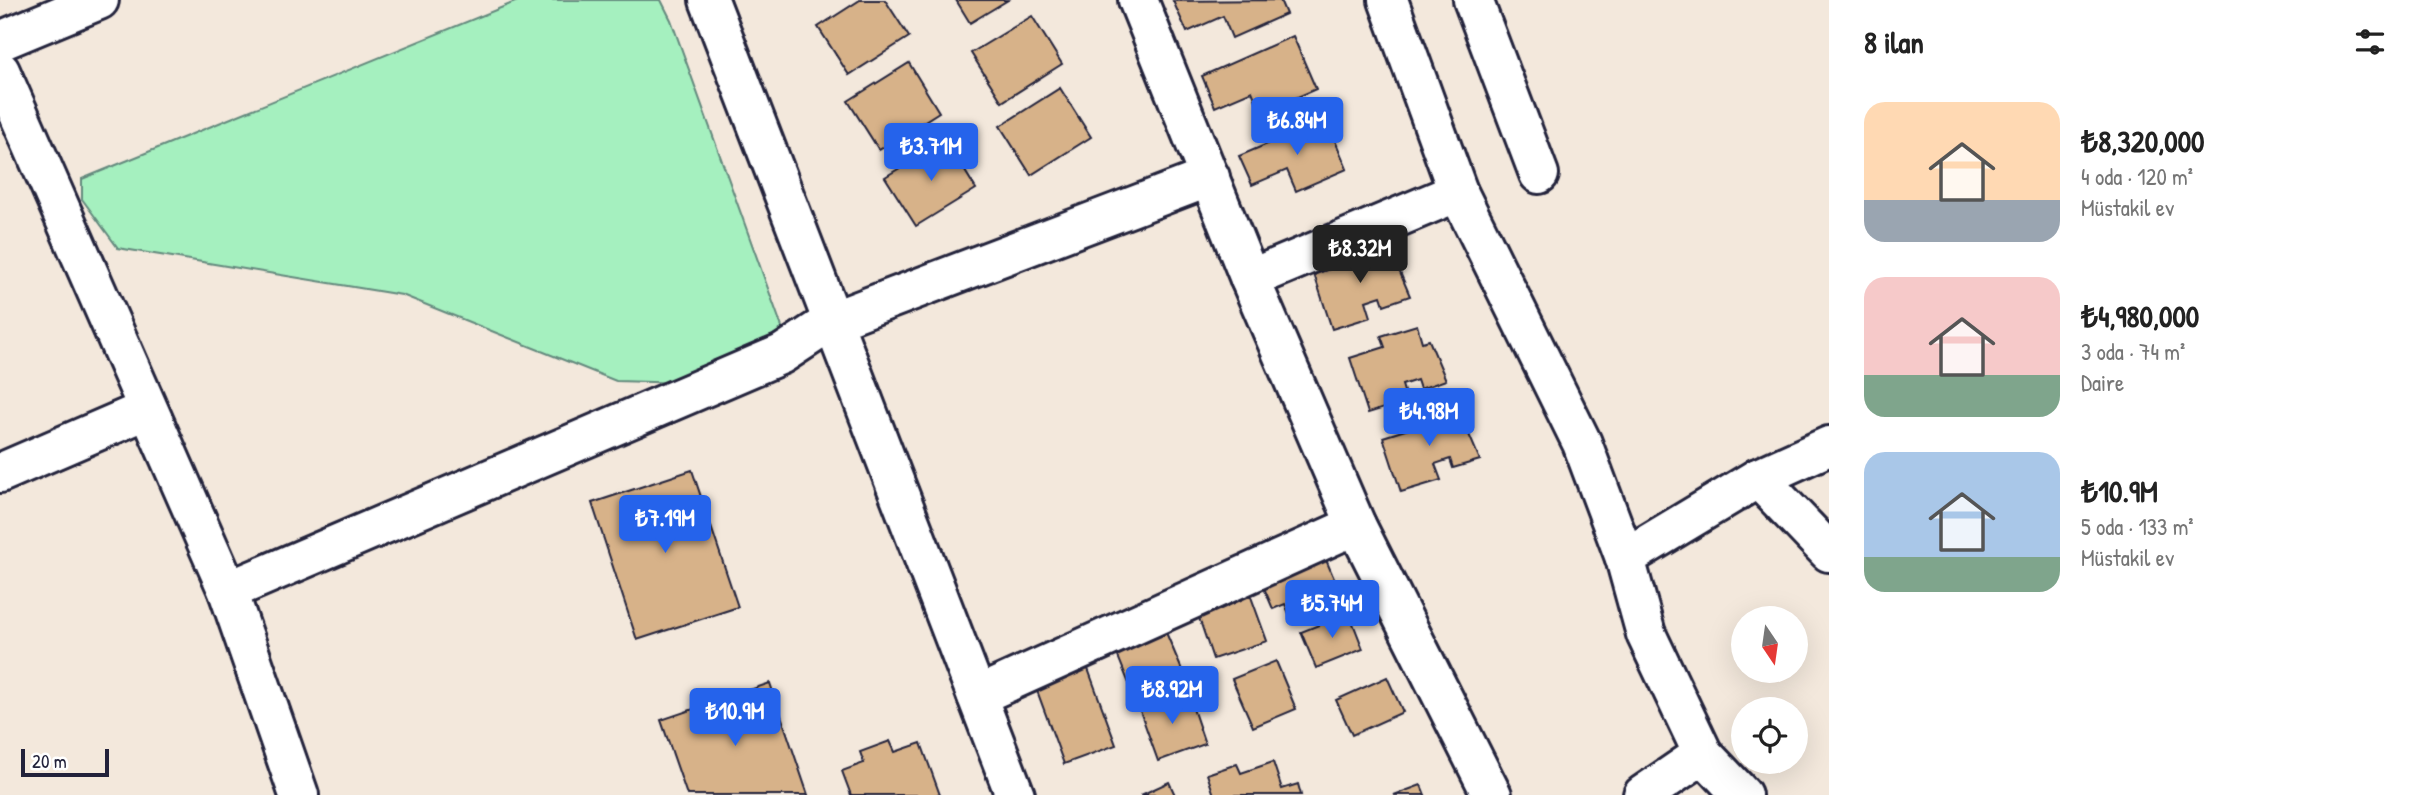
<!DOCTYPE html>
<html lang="tr">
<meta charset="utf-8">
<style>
:root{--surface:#fff;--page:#f6f6f6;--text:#222;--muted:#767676;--accent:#2563eb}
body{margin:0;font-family:"Patrick Hand",sans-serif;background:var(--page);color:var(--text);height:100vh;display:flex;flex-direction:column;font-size:26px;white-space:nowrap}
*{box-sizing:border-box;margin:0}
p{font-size:23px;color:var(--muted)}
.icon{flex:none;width:38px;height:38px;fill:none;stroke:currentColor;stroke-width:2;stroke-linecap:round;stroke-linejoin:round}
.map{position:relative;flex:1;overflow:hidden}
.drawer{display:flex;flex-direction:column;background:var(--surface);width:595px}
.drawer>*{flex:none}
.needle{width:46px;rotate:167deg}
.tools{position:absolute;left:1731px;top:606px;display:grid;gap:14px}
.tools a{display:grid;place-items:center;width:77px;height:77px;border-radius:50%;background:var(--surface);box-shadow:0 7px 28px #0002;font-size:35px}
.scale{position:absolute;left:21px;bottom:18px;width:88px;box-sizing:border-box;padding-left:7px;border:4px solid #22223b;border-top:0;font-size:19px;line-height:24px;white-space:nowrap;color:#22223b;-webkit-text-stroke:5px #fff;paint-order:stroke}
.price{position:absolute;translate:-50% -60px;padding:0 16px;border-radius:7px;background:var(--accent);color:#fff;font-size:23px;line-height:46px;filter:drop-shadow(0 2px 4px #0008)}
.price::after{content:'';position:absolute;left:50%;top:42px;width:21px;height:16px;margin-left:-10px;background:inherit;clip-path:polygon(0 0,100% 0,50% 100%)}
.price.current{background:#222;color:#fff}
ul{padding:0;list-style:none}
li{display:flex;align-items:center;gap:21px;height:175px;padding:0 35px}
li span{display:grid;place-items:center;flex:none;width:196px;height:140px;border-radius:21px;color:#555}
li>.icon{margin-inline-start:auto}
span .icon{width:84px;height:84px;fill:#fffc;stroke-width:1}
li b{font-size:30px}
h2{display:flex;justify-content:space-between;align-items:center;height:84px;padding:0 35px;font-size:30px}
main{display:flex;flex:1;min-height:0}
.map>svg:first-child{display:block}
.green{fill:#a5f0bf;stroke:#64897d;stroke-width:2}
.building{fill:#d7b289;stroke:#22223b;stroke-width:2}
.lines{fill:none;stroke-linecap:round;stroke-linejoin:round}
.minor-casing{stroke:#22223b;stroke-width:44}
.minor{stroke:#fff;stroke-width:38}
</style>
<main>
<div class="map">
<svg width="1829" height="795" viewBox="0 0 1829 795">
<rect width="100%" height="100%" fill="#f3e8dc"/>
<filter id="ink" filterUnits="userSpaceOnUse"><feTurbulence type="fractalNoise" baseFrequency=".0143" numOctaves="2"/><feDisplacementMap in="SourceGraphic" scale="14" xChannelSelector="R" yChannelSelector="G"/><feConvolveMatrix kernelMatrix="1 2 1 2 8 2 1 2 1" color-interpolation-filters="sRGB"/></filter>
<g filter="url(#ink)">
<path class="green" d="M520,0H661L671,20L783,330L687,383L616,381L402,295L118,248L82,199V179Z"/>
<g class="building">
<path d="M860,0H885L909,37L849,75L818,27Z"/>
<path d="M956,0H1008L970,23Z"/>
<path d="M1280,0L1286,14L1232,38L1223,16L1187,32L1173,1Z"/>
<path d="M1032,16L1062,64L1002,102L971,53Z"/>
<path d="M1293,36L1316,89L1261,113L1252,91L1215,107L1202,76Z"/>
<path d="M909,63L939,112L879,150L848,101Z"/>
<path d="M1060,88L1091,137L1031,175L1000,126Z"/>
<path d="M1326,119L1347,169L1296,191L1287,170L1252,185L1239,156Z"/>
<path d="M946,140L976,189L916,226L885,177Z"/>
<path d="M1381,241L1386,258L1393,256L1410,296L1384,305L1381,296L1366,301L1371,317L1332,329L1314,274L1349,263L1346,252Z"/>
<path d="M1417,325L1422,342L1429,340L1446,380L1420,389L1417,380L1402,385L1407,401L1368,413L1350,358L1385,347L1381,336Z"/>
<path d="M1450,404L1455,421L1462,418L1480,460L1453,468L1450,459L1435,464L1441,480L1401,492L1383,437L1418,426L1415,415Z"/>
<path d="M692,470L738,607L637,640L592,503Z"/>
<path d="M1321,548L1341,595L1290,616L1285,604L1273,609L1258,574Z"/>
<path d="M1250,594L1267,641L1213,659L1197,612Z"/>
<path d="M1349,613L1363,649L1316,668L1301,632Z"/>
<path d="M1162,623L1182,670L1132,691L1113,644Z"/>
<path d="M1084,658L1116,745L1064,764L1032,677Z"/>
<path d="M1276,661L1296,709L1253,727L1232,679Z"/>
<path d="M1387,677L1403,712L1352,735L1336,700Z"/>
<path d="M770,683L808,795H687L661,720Z"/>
<path d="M1187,691L1205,744L1158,761L1139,708Z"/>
<path d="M890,741L895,752L921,743L940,795H851L842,771L864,763L860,752Z"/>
<path d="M1273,762L1282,789L1298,784L1301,795H1214L1207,774L1237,764L1241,773Z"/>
<path d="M1169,782L1175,795H1141Z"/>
<path d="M1421,785L1425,795H1394Z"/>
</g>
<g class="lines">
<defs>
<g id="minor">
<path d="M709,0L1015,795"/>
<path d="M1138,0L1250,279L1356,525L1492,795"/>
<path d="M1388,0L1458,192L1582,443L1625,558L1646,634L1703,754L1742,795"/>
<path d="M1473,0L1539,174"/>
<path d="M0,41L99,0"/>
<path d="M0,71L228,591L299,795"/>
<path d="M1250,279L1458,192"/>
<path d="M0,473L146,410"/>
<path d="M1758,478L1829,552"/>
<path d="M1625,558L1758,478L1829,446"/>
<path d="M228,591L782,354L832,321L1210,177"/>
<path d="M977,696L1356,525"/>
<path d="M1643,795L1703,754"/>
</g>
</defs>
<use href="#minor" class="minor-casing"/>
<use href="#minor" class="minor"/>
</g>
</g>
</svg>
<div class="tools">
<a><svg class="needle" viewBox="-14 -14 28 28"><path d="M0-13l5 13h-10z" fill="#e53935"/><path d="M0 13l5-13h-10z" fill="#767676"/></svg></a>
<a><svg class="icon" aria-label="locate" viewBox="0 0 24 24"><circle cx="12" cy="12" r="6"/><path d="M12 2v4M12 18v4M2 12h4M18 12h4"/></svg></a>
</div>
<div class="scale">20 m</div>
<b class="price" style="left:1297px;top:157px">₺6.84M</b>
<b class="price" style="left:931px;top:183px">₺3.71M</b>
<b class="price current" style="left:1360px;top:285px">₺8.32M</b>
<b class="price" style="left:1429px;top:448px">₺4.98M</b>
<b class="price" style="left:665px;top:555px">₺7.19M</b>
<b class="price" style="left:1332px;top:640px">₺5.74M</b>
<b class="price" style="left:1172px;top:726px">₺8.92M</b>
<b class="price" style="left:735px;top:748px">₺10.9M</b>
</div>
<section class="drawer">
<h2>8 ilan<svg class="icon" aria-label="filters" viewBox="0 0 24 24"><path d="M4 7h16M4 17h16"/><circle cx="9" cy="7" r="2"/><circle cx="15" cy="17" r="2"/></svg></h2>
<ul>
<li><span style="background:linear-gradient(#ffd9b3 70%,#9aa5b1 0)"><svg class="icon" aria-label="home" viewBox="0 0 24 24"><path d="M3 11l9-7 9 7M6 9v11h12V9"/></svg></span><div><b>₺8,320,000</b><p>4 oda · 120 m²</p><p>Müstakil ev</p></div></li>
<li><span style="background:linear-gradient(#f6c9c9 70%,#7fa58c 0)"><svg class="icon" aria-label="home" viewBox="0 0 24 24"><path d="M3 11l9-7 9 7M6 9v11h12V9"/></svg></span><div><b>₺4,980,000</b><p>3 oda · 74 m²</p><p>Daire</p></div></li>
<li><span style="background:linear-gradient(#a9c7e8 75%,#7fa58c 0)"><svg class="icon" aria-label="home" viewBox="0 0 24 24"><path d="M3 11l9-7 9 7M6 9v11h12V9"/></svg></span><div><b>₺10.9M</b><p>5 oda · 133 m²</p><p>Müstakil ev</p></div></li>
</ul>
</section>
</main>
